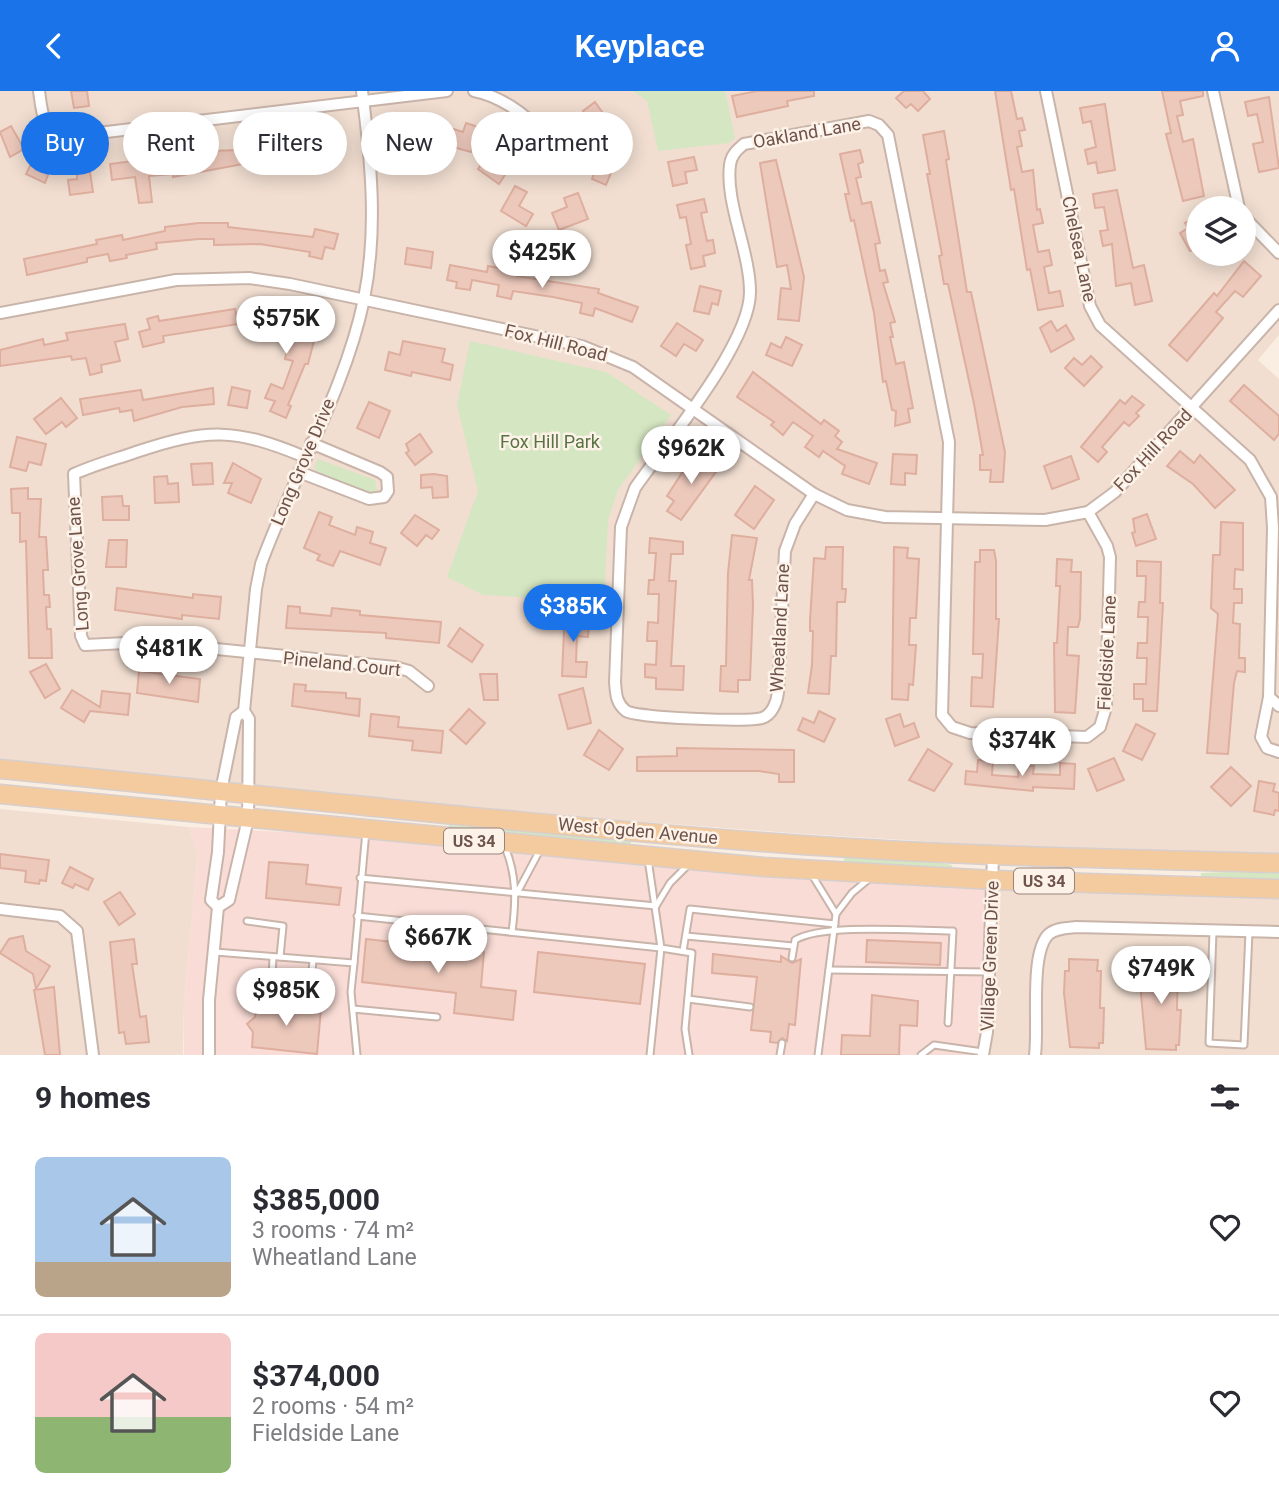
<!DOCTYPE html>
<meta charset="utf-8">
<style>
:root{--surface:#fff;--page:#f7f7f7;--text:#2b2b33;--muted:#7c7c81;--line:#e1e1e2;--accent:#1a73e8}
body{margin:0;font-family:Roboto,sans-serif;background:var(--page);color:var(--text);height:100vh;display:flex;flex-direction:column;font-size:26px;white-space:nowrap}
*{box-sizing:border-box;margin:0}
p{font-size:23px;color:var(--muted)}
.icon{flex:none;width:38px;height:38px;fill:none;stroke:currentColor;stroke-width:2;stroke-linecap:round;stroke-linejoin:round}
.map{position:relative;height:964px;overflow:hidden}
.side{display:flex;flex-direction:column;background:var(--surface);flex:1}
.side>*{flex:none}
.top-card{position:absolute;left:21px;top:21px;width:700px;height:63px;display:flex;gap:14px}
.buttons{position:absolute;left:1186px;top:105px;display:grid;gap:14px}
.buttons a{display:grid;place-items:center;width:70px;height:70px;border-radius:50%;background:var(--surface);box-shadow:0 4px 18px #0003;font-size:35px}
.price{position:absolute;translate:-50% -60px;padding:0 16px;border-radius:24px;background:#fff;color:#222;font-size:23px;line-height:46px;filter:drop-shadow(0 2px 4px #0008)}
.price::after{content:'';position:absolute;left:50%;top:42px;width:21px;height:16px;margin-left:-10px;background:inherit;clip-path:polygon(0 0,100% 0,50% 100%)}
.price.on{background:var(--accent);color:#fff}
ul{padding:0;list-style:none}
li{display:flex;align-items:center;gap:21px;height:175px;padding:0 35px}
li+li{border-top:2px solid var(--line)}
li span{display:grid;place-items:center;flex:none;width:196px;height:140px;border-radius:10px;color:#555}
li>.icon{margin-inline-start:auto}
span .icon{width:84px;height:84px;fill:#fffc;stroke-width:1}
li b{font-size:30px}
h2{display:flex;justify-content:space-between;align-items:center;height:84px;padding:0 35px;font-size:30px}
.pill{padding:0 24px;border-radius:32px;background:var(--surface);box-shadow:0 4px 18px #0003;font-size:24px;line-height:63px}
.pill.on{background:var(--accent);color:#fff}
header{display:flex;justify-content:space-between;align-items:center;height:91px;padding:0 35px;background:var(--accent);color:#fff;font-size:32px;font-weight:600}
.map>svg:first-child{display:block}
.residential{fill:#f1ded1;fill-rule:evenodd}
.commercial{fill:#f9dcd6}
.green{fill:#d5e6c2}
.building{fill:#edc9bc;stroke:#deae9e;stroke-width:2}
.lines{fill:none;stroke-linecap:round;stroke-linejoin:round}
.service-casing{stroke:#c9b4aa;stroke-width:9}
.minor-casing{stroke:#c9b4aa;stroke-width:14}
.primary-casing{stroke:#d7cfcd;stroke-width:21}
.service{stroke:#fff;stroke-width:5}
.minor{stroke:#fff;stroke-width:10}
.primary{stroke:#f4ca9f;stroke-width:18}
.labels{text-anchor:middle;stroke-width:5;stroke-linejoin:round;paint-order:stroke}
.shield{fill:#fdf2e7;stroke:#9a837a;stroke-width:2}
.shield-label{font-size:16px;font-weight:bold;fill:#6f534b}
.street-label{font-size:18px;fill:#6f534b;stroke:#fdf2e7}
.park-label{font-size:18px;fill:#587444;stroke:#fdf2e7}
</style>
<header><svg class="icon" aria-label="back" viewBox="0 0 24 24"><path d="M15 5l-7 7 7 7"/></svg>Keyplace<svg class="icon" aria-label="person" viewBox="0 0 24 24"><circle cx="12" cy="8" r="4"/><path d="M4 21q1-7 8-7t8 7"/></svg></header>
<div class="map">
<svg width="1279" height="964" viewBox="0 0 1279 964">
<rect width="100%" height="100%" fill="#faeee2"/>
<g class="residential">
<path d="M0,0H1279V244L1258,269L1279,288V763L1004,755L804,743L565,725L0,670ZM1199,117H1244V163H1199Z"/>
<path d="M0,718L188,736L198,761L184,912L183,964H0Z"/>
<path d="M1001,798L1279,807V964H988L992,945Z"/>
</g>
<path class="commercial" d="M188,736L339,744L1001,798L992,945L988,964H184V912L198,761Z"/>
<g class="green">
<path d="M633,0H725L735,47L729,52L658,60L647,10Z"/>
<path d="M470,250L606,281L671,324L618,399L608,429L604,511L483,504L447,486L478,400L457,314Z"/>
<path d="M318,368L375,389L377,399L369,402L318,381L314,377Z"/>
<path d="M449,734L631,749V756L449,739Z"/>
<path d="M844,767L919,768L952,774L951,778L844,772Z"/>
<path d="M1252,780L1279,781V789L1201,787V782Z"/>
</g>
<g class="building">
<path d="M71,0H87L89,15L74,17Z"/>
<path d="M757,0H814V5L787,10L788,15L737,26L732,5Z"/>
<path d="M904,0H923L930,8L918,20L911,13L906,17L896,7Z"/>
<path d="M995,0H1011L1017,28L1022,27L1025,39L1019,40L1022,55L1017,56L1022,81L1033,79L1037,119L1040,118L1043,132L1033,134L1038,161L1049,159L1052,174L1044,176L1049,202L1060,200L1063,215L1038,219L1030,178L1027,179L1014,98L1011,99Z"/>
<path d="M1162,0H1203V5L1180,10L1183,24L1177,25L1183,51L1193,48L1204,105L1183,110L1166,43L1171,42Z"/>
<path d="M1269,6L1279,77L1259,81L1253,53L1263,51L1257,23L1248,25L1245,11Z"/>
<path d="M595,11L610,32L594,44L585,32L589,29L583,20Z"/>
<path d="M1105,13L1115,79L1098,82L1096,71L1088,73L1085,59L1096,56L1091,30L1083,32L1080,17Z"/>
<path d="M466,32L478,36L471,61L442,53L447,36L463,41Z"/>
<path d="M426,34L425,58L405,61L403,46L414,44L412,36Z"/>
<path d="M11,35L24,58L10,66L0,41Z"/>
<path d="M944,40L949,68L946,69L967,201H971L1005,361L1003,391H990L991,379H980V364H983L974,313L948,193H944L939,165L942,164L927,83H930L923,44Z"/>
<path d="M335,46L337,62L304,66V70L243,73L173,86V83L149,85L152,111L139,112L135,86L112,89L110,73L184,63L185,70L210,67L209,60L267,58L310,53V49Z"/>
<path d="M860,59L863,71L858,73L861,86L856,87L862,113L871,111L880,152L875,153L880,180L885,179L888,191L883,192L895,231L890,232L893,246H890L896,273L904,271L913,317L908,318L910,331L895,335L896,320L892,319L886,290L883,291L874,222L854,129L851,130L845,103H849L840,63Z"/>
<path d="M490,60L501,68L498,73L508,79L499,93L478,78Z"/>
<path d="M595,64L615,72L606,94L592,88L594,82L588,80Z"/>
<path d="M694,66L697,79L685,81L687,92L673,95L668,71Z"/>
<path d="M34,67L51,76L45,92L26,83Z"/>
<path d="M776,69L804,186L799,230L778,228L781,197L791,198L787,174L777,176L760,72Z"/>
<path d="M90,81L93,101L70,104L68,89L77,88V82Z"/>
<path d="M515,95L527,101L519,115L533,123L526,135L501,120Z"/>
<path d="M1117,99L1133,177L1144,174L1152,210L1135,214L1131,192L1116,195L1112,153L1103,155L1100,140L1108,139L1104,116L1095,117L1093,103Z"/>
<path d="M578,102L588,128L559,139L552,122L567,116L564,107Z"/>
<path d="M704,108L707,121L701,122L707,150L713,149L715,162L703,165L705,175L691,178L686,154L691,153L686,126L680,127L677,114Z"/>
<path d="M1199,125V157L1190,160L1180,142L1188,137L1185,132Z"/>
<path d="M199,132H228V136L313,146L315,138L338,143L334,158L325,156L322,168L309,165L310,161L260,153L214,154V148H199L156,152L157,158L126,164L127,167L110,170L108,163L87,167V171L27,184L24,168L97,153L96,149L122,144L123,149L165,140V136Z"/>
<path d="M407,157L433,161L431,177L405,173Z"/>
<path d="M1244,170L1261,185L1243,206L1235,200L1216,221L1223,227L1187,270L1169,254L1214,202L1217,205Z"/>
<path d="M450,174L487,181L488,175L516,180V185L599,198L598,202L638,216L632,231L595,217L593,225L580,222L582,212L553,206L513,200L511,208L497,205L499,194L472,189L470,199L456,197L457,191L447,189Z"/>
<path d="M700,195L721,200L718,214L712,212L709,223L694,220Z"/>
<path d="M235,218L238,233L163,245L164,251L143,256L139,241L150,238L147,228L158,225L159,230Z"/>
<path d="M264,224L306,232L304,243L315,246L308,273H305L288,314L291,315L286,327L270,320L275,310L265,307L271,293L283,298L293,270L285,268L289,250L251,244L254,228L263,230Z"/>
<path d="M1051,230L1057,240L1066,234L1074,248L1051,261L1040,237Z"/>
<path d="M677,232L703,249L696,260L684,253L676,265L661,255Z"/>
<path d="M125,233L128,248L115,251L120,270L101,274L102,281L90,284L86,267L72,269L71,265L0,275V259L43,248L44,254L68,249L66,242Z"/>
<path d="M786,246L802,254L792,275L766,264L771,252L781,257Z"/>
<path d="M403,250L445,258L442,271L453,274L450,289L412,281L411,285L385,279L389,261L400,264Z"/>
<path d="M1091,265L1102,276L1084,295L1065,277L1074,267L1082,274Z"/>
<path d="M753,281L821,333L824,329L839,340L835,345L842,351L837,358L877,372L869,393L842,383L845,375L823,360L819,366L805,356L813,345L793,331L783,344L771,334L774,331L737,306Z"/>
<path d="M1244,294L1279,325V343L1274,349L1230,310Z"/>
<path d="M232,296L250,300L247,317L228,314Z"/>
<path d="M213,297L214,313L182,316L134,330L132,319L120,321L119,317L83,324L80,308L141,299L143,309Z"/>
<path d="M1132,305L1144,314L1136,322L1139,325L1129,335L1124,331L1102,356L1107,361L1098,371L1081,356L1120,309L1125,313Z"/>
<path d="M61,307L77,327L66,336L62,331L46,343L34,328Z"/>
<path d="M369,311L390,320L379,347L357,337Z"/>
<path d="M420,343L432,361L415,374L406,362L409,360L406,353Z"/>
<path d="M17,346L46,353L41,374L29,371L26,380L10,376Z"/>
<path d="M1180,360L1194,372L1200,364L1235,399L1215,417L1193,393L1167,375Z"/>
<path d="M893,363L917,364L916,383L905,382V394L891,393Z"/>
<path d="M707,364L721,374L681,429L667,420L674,410L667,405L689,371L698,377Z"/>
<path d="M1071,365L1079,388L1052,398L1044,375Z"/>
<path d="M212,372L213,393L193,394L191,373Z"/>
<path d="M233,372L261,388L251,412L228,402L232,392H224Z"/>
<path d="M434,383L447,385L448,406L433,407L432,396L421,397V384Z"/>
<path d="M167,385L168,393L178,392L179,411L155,412L154,386Z"/>
<path d="M755,395L774,409L754,438L735,424Z"/>
<path d="M28,397V408H41L39,446H46L48,479H43L44,504H49L50,516H46L47,538H51L52,567H29L26,450L20,451V422H12L11,398Z"/>
<path d="M122,405L123,415H129V429H103L102,406Z"/>
<path d="M319,421L332,426L329,434L355,444L357,436L373,441L370,452L386,457L380,474L340,460L333,475L317,469L320,464L304,457Z"/>
<path d="M1147,423L1156,448L1136,455L1132,442L1135,441L1133,428Z"/>
<path d="M415,424L439,439L432,448L426,444L417,455L401,442Z"/>
<path d="M1221,431L1243,432V479L1235,478L1234,498H1242V512H1234L1233,532L1240,533L1239,567H1245V581L1237,580L1234,592L1228,663L1207,662L1218,523L1211,517L1213,464H1220Z"/>
<path d="M732,444L757,447L749,489H752L753,514L750,589H738V601L720,600L721,575H726L728,482Z"/>
<path d="M650,447L683,451V463H671L669,490H676L671,575H684L683,599L656,598V587L645,586V573L656,574L657,550H647L648,531L658,532L659,503H648L649,489H654L656,462H649Z"/>
<path d="M109,449H127L126,476H106Z"/>
<path d="M826,456H843L842,498H846L845,511H837L836,565H831L829,603L808,602L812,574L813,540H810V529L814,467L825,468Z"/>
<path d="M894,456L908,457L907,467L919,468L916,527H910L909,554H916L913,594L909,593L908,609L892,608Z"/>
<path d="M980,459H994L996,470V528H999L993,616L971,615L972,586L982,587L983,563H973L975,471H980Z"/>
<path d="M1057,468L1072,469L1071,481H1081L1080,528L1078,536H1068L1067,564L1079,565L1075,622L1055,621L1054,552H1057L1060,495H1056Z"/>
<path d="M1137,470L1161,471L1160,512H1163L1157,620H1143V608H1134V593H1146L1147,567H1137L1138,552H1147L1148,526H1138L1139,511H1145L1146,485H1137Z"/>
<path d="M117,497L193,507V503L221,506L219,528L182,524V528L115,519Z"/>
<path d="M288,515L300,516V522L331,525L332,517L360,520V524L441,531L439,552L386,547V542L286,537Z"/>
<path d="M565,518L578,519V530L589,531L588,546L577,545L576,571H587L586,586L562,585Z"/>
<path d="M460,537L483,554L472,571L448,555Z"/>
<path d="M46,573L60,598L45,607L30,581Z"/>
<path d="M139,580L200,588L198,611L137,602Z"/>
<path d="M480,583H497L498,609H484Z"/>
<path d="M294,593L306,594L305,600L346,602V607L360,608L359,625L292,615Z"/>
<path d="M583,597L591,632L568,638L559,604Z"/>
<path d="M72,599L100,616L102,600L130,603L128,624L90,620L84,631L61,617Z"/>
<path d="M469,618L485,632L466,653L450,639Z"/>
<path d="M819,620L835,628L824,651L798,639L803,627L814,632Z"/>
<path d="M371,623L399,626L398,636L443,640L441,662L412,659L413,650L369,645Z"/>
<path d="M900,623L904,636L914,632L919,646L895,655L886,628Z"/>
<path d="M1136,633L1155,643L1142,669L1123,660Z"/>
<path d="M599,639L623,658L609,679L584,664Z"/>
<path d="M677,657L794,659V691H779V683L759,680H637V666L677,665Z"/>
<path d="M928,658L952,673L934,700L909,689Z"/>
<path d="M1114,667L1124,689L1097,700L1088,678Z"/>
<path d="M978,669L993,670L992,684L1018,686L1019,674L1034,675L1033,683L1060,684V672L1075,673L1074,698L1033,696V700L965,693L966,680L977,681Z"/>
<path d="M1231,676L1251,695L1231,715L1211,696Z"/>
<path d="M1259,690L1275,693L1273,700L1279,702V720L1275,719L1274,724L1254,720Z"/>
<path d="M0,763L49,769L46,790L40,789L39,793L25,791L26,780L0,777Z"/>
<path d="M269,771L308,774L306,793L341,797L339,814L266,807Z"/>
<path d="M70,776L93,788L88,799L75,793L73,797L62,792Z"/>
<path d="M120,801L135,823L119,834L104,811Z"/>
<path d="M23,845L26,860L50,875L36,898L33,883L0,862L9,848Z"/>
<path d="M134,848L137,873H132L140,926L146,925L149,951L126,953L124,941L119,942L110,851Z"/>
<path d="M366,848L484,861L481,896L516,900L513,929L454,922L456,902L362,891Z"/>
<path d="M867,849L941,852L940,874L866,871Z"/>
<path d="M538,861L645,873L640,913L534,901Z"/>
<path d="M713,863L781,871V865L792,872L801,868L795,934L789,933L787,950L782,947L777,952L770,951L771,941L751,939L757,886L712,882Z"/>
<path d="M1069,868L1098,869L1097,880H1101L1100,913V917H1104L1103,952H1099V957L1070,956L1064,902L1065,880H1069Z"/>
<path d="M1146,870L1175,871L1174,881H1178L1177,914V919H1181L1179,954H1176V959L1146,958L1141,903L1142,881L1146,882Z"/>
<path d="M54,896L60,964H45L34,899Z"/>
<path d="M872,904L918,910L917,935L900,934L899,964H841L842,944L870,945Z"/>
<path d="M257,911L321,918L317,963L252,956L253,941L247,933L255,926Z"/>
</g>
<g class="lines">
<defs>
<g id="service">
<path d="M505,756C517,785 516,810 512,841"/>
<path d="M648,768L661,857L692,862L685,938L689,964"/>
<path d="M812,784L836,823"/>
<path d="M360,787L656,815"/>
<path d="M517,802L540,759"/>
<path d="M656,815L670,792L688,774"/>
<path d="M357,825L661,857L650,964"/>
<path d="M247,830L283,835L280,866"/>
<path d="M1213,841L1209,952L1244,954L1249,841"/>
<path d="M686,845L793,855"/>
<path d="M683,860L690,818L835,833"/>
<path d="M215,861L354,872L351,901L357,964"/>
<path d="M273,866L272,887L311,891L313,869"/>
<path d="M792,867L795,849C823,832 917,840 953,840L948,932"/>
<path d="M354,872L366,740"/>
<path d="M829,879L990,881"/>
<path d="M688,908L750,916"/>
<path d="M353,918L437,926"/>
<path d="M780,964L782,952"/>
<path d="M818,964L836,823L852,802L870,787"/>
<path d="M921,964L934,954L983,961"/>
</g>
<g id="minor">
<path d="M39,0C42,21 42,40 65,46L447,0"/>
<path d="M474,0C496,4 527,22 540,42C544,48 546,57 549,63"/>
<path d="M1046,0L1090,215L1100,234L1250,369L1271,406L1273,437L1269,606L1261,646L1267,657L1279,661"/>
<path d="M1213,0L1239,117"/>
<path d="M1244,126L1279,162"/>
<path d="M0,222L176,189L249,187L290,193L582,255L633,276L814,403L847,419L885,426L1045,429L1088,421L1115,401L1279,219"/>
<path d="M305,366C235,337 208,337 136,361C116,368 94,374 74,383L81,545L85,554L147,551L395,576L409,580L428,595"/>
<path d="M299,381L369,408L384,406L388,400L387,386L380,381L311,352"/>
<path d="M814,403L795,433L785,460L778,601C777,611 772,624 762,627C748,631 637,627 626,620C616,612 616,603 615,591L621,436L635,397C667,351 750,253 750,201C750,161 725,111 730,74C731,64 737,59 744,53L869,30L879,34L888,44L949,351L942,624L952,636L970,642L1087,646L1100,636L1106,616L1110,466L1107,455L1088,421"/>
<path d="M1269,606L1279,615"/>
<path d="M218,816L229,809L248,728L249,628L244,620L256,498L261,473C293,385 345,300 364,208C378,139 371,69 362,0"/>
<path d="M0,818L60,825L77,840L93,964"/>
<path d="M209,964V909L218,816L211,809L218,761L221,700L236,626L244,620"/>
<path d="M983,964L987,941L993,765"/>
<path d="M1035,964C1039,936 1029,861 1049,843C1056,837 1067,837 1076,836L1279,841"/>
</g>
<g id="primary">
<path d="M0,678C267,704 534,735 802,754C961,765 1120,768 1279,772"/>
<path d="M0,703L764,776L993,789L1279,798"/>
</g>
</defs>
<use href="#service" class="service-casing"/>
<use href="#minor" class="minor-casing"/>
<use href="#primary" class="primary-casing"/>
<use href="#service" class="service"/>
<use href="#minor" class="minor"/>
<use href="#primary" class="primary"/>
</g>
<g class="labels">
<g class="shield">
<rect x="444" y="737.5" width="60" height="25" rx="5"/>
<rect x="1014" y="777.5" width="60" height="25" rx="5"/>
</g>
<g class="shield-label">
<text x="474" y="756">US 34</text>
<text x="1044" y="796">US 34</text>
</g>
<g class="street-label">
<text transform="translate(807 42) rotate(-10)" y="6">Oakland Lane</text>
<text transform="translate(1079 158) rotate(78)" y="6">Chelsea Lane</text>
<text transform="translate(556 252) rotate(14)" y="6">Fox Hill Road</text>
<text transform="translate(1153 359) rotate(-47)" y="6">Fox Hill Road</text>
<text transform="translate(303 371) rotate(-67)" y="6">Long Grove Drive</text>
<text transform="translate(78 473) rotate(-94)" y="6">Long Grove Lane</text>
<text transform="translate(780 537) rotate(-87)" y="6">Wheatland Lane</text>
<text transform="translate(1107 562) rotate(-87)" y="6">Fieldside Lane</text>
<text transform="translate(342 573) rotate(6)" y="6">Pineland Court</text>
<text transform="translate(638 740) rotate(5)" y="6">West Ogden Avenue</text>
<text transform="translate(990 865) rotate(-88)" y="6">Village Green Drive</text>
</g>
<g class="park-label">
<text x="550" y="357">Fox Hill Park</text>
</g>
</g>
</svg>
<div class="buttons">
<a><svg class="icon" aria-label="layers" viewBox="0 0 24 24"><path d="M12 4l9 5-9 5-9-5zM3 14l9 5 9-5"/></svg></a>
</div>
<b class="price" style="left:542px;top:199px">$425K</b>
<b class="price" style="left:286px;top:265px">$575K</b>
<b class="price" style="left:691px;top:395px">$962K</b>
<b class="price on" style="left:573px;top:553px">$385K</b>
<b class="price" style="left:169px;top:595px">$481K</b>
<b class="price" style="left:1022px;top:687px">$374K</b>
<b class="price" style="left:438px;top:884px">$667K</b>
<b class="price" style="left:1161px;top:915px">$749K</b>
<b class="price" style="left:286px;top:937px">$985K</b>
<div class="top-card">
<a class="pill on">Buy</a>
<a class="pill">Rent</a>
<a class="pill">Filters</a>
<a class="pill">New</a>
<a class="pill">Apartment</a>
</div>
</div>
<section class="side">
<h2>9 homes<svg class="icon" aria-label="filters" viewBox="0 0 24 24"><path d="M4 7h16M4 17h16"/><circle cx="9" cy="7" r="2"/><circle cx="15" cy="17" r="2"/></svg></h2>
<ul>
<li><span style="background:linear-gradient(#a9c7e8 75%,#b9a48a 0)"><svg class="icon" aria-label="home" viewBox="0 0 24 24"><path d="M3 11l9-7 9 7M6 9v11h12V9"/></svg></span><div><b>$385,000</b><p>3 rooms · 74 m²</p><p>Wheatland Lane</p></div><svg class="icon" aria-label="heart" viewBox="0 0 24 24"><path d="M12 20l-8-8c-3-5 5-10 8-4 3-6 11-1 8 4z"/></svg></li>
<li><span style="background:linear-gradient(#f6c9c9 60%,#8fb573 0)"><svg class="icon" aria-label="home" viewBox="0 0 24 24"><path d="M3 11l9-7 9 7M6 9v11h12V9"/></svg></span><div><b>$374,000</b><p>2 rooms · 54 m²</p><p>Fieldside Lane</p></div><svg class="icon" aria-label="heart" viewBox="0 0 24 24"><path d="M12 20l-8-8c-3-5 5-10 8-4 3-6 11-1 8 4z"/></svg></li>
</ul>
</section>
